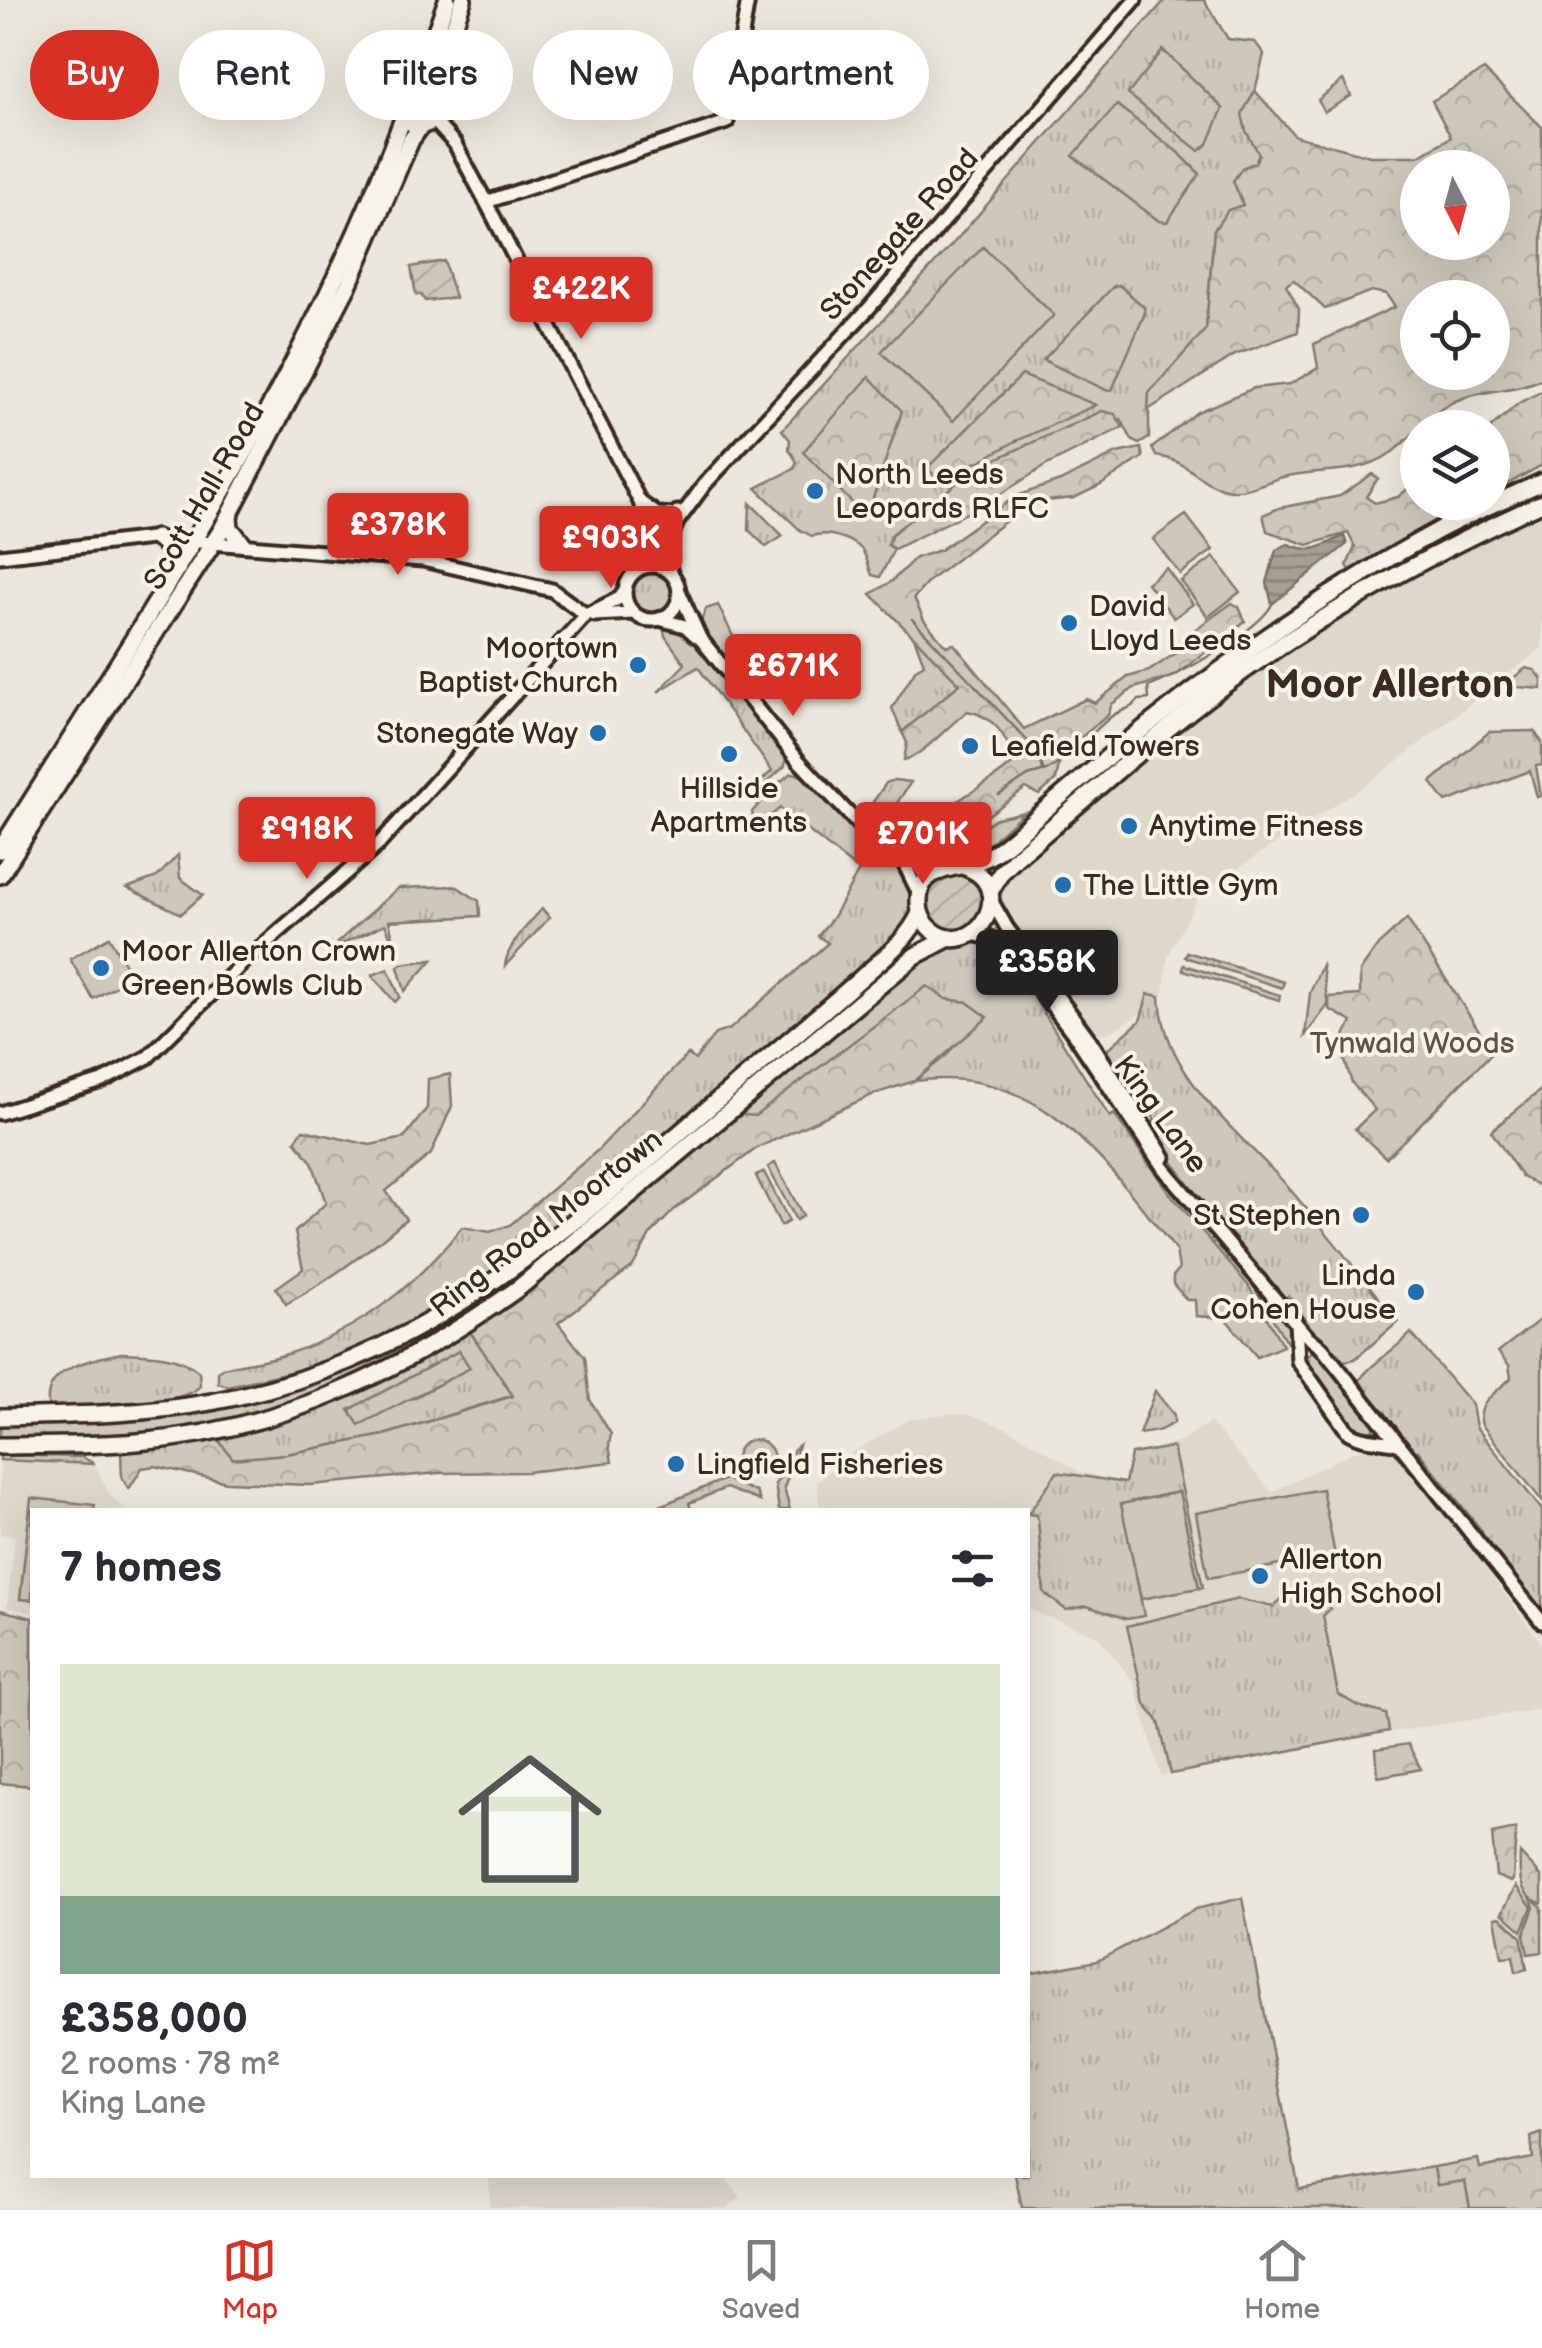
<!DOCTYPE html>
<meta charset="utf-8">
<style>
:root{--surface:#fff;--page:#f2f2f3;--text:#2b2b33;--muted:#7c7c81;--line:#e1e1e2;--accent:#d93025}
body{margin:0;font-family:"Balsamiq Sans",sans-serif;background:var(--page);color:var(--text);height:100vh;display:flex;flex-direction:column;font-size:38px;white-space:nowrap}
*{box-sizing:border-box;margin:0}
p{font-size:32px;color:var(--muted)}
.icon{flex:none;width:55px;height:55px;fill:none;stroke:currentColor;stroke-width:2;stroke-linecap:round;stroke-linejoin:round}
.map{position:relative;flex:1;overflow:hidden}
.sheet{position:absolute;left:30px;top:1508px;width:1000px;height:670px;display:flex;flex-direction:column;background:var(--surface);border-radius:0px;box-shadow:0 10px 40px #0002}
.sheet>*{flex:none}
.top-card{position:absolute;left:30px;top:30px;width:1000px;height:90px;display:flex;gap:20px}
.needle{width:65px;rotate:174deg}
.fabs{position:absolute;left:1400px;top:150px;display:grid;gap:20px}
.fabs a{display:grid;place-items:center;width:110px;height:110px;border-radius:50%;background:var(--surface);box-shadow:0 10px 40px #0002;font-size:50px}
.price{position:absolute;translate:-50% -85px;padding:0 22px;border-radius:10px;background:var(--accent);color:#fff;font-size:32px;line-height:65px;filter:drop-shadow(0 2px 5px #0008)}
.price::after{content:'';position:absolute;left:50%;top:60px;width:30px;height:22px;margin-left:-15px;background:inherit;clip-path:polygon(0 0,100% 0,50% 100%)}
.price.current{background:#222;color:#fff}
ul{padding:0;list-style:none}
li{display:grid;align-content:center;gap:20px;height:530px;padding:0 30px}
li+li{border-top:2px solid var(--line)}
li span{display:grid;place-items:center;height:310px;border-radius:0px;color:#555}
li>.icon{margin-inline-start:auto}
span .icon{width:180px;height:180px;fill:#fffc;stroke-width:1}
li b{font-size:42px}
h2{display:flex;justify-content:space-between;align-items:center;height:120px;padding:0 30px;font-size:42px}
.tag{padding:0 35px;border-radius:45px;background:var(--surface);box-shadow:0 10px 40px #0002;font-size:35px;line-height:90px}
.tag.current{background:var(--accent);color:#fff}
.menu{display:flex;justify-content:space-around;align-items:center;height:140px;border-top:2px solid var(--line);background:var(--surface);font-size:28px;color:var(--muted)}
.menu a{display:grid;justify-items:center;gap:5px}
.menu .current{color:var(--accent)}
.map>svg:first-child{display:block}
.built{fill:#ddd7cc}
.grass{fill:url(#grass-tufts);stroke:#84796d;stroke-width:2.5;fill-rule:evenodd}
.forest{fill:url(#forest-crowns);stroke:#84796d;stroke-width:2.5;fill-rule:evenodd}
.park{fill:#cec8bc;stroke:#84796d;stroke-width:2.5}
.garden{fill:url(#garden-furrows);stroke:#84796d;stroke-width:2.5}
.water{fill:url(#water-rules);stroke:#7c7064;stroke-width:2.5}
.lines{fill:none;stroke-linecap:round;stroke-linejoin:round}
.stream{stroke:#7c7064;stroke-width:2.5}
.secondary-casing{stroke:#3b2a1e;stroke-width:19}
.highway-casing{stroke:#3b2a1e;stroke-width:22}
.secondary{stroke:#f7f3e8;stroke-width:11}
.highway{stroke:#f7f3e8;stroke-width:15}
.poi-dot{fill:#1f6fb2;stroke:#f7f3e8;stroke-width:4}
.labels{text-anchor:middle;stroke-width:8;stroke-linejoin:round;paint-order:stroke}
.street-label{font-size:30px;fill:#3b2a1e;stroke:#f7f3e8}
.poi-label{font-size:30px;fill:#3b2a1e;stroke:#f7f3e8;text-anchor:start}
.park-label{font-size:30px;fill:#605246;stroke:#f7f3e8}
.district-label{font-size:40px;font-weight:bold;fill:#3b2a1e;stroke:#f7f3e8}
</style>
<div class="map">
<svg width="1542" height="2208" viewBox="0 0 1542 2208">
<defs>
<pattern id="grass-tufts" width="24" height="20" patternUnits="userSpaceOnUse" patternTransform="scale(2.5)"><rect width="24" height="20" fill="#cec8bc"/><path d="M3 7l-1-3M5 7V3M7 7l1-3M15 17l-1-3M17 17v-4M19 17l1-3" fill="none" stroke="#b2aca1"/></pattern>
<pattern id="forest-crowns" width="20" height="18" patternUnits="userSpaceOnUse" patternTransform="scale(2.5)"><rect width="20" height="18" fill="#cec8bc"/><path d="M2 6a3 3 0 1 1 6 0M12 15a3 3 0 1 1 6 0" fill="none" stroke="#b2aca1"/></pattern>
<pattern id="garden-furrows" width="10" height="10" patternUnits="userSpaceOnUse" patternTransform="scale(2.5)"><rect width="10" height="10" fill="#cec8bc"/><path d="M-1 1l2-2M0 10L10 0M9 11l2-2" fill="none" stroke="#b2aca1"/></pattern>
<pattern id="water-rules" width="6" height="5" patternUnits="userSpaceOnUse" patternTransform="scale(2.5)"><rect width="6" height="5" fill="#a89f93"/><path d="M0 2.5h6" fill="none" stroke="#8a8277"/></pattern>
</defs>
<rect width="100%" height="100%" fill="#ece7dc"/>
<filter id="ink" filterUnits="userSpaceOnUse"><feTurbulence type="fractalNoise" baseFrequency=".01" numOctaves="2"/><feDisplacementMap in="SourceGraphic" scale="20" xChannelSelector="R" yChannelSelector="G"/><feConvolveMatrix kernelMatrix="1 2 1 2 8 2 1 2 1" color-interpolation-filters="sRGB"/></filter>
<g filter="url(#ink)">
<g class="built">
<path d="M1542,503V648L1369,783L1201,892L1168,956L1163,996L1148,995L1145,1011L1109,1033H1090L991,900L1001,873L1133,756L1321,620Z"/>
<path d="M952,1413L968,1414L1009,1429L1082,1473L1125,1483L1131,1454L1179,1442L1210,1422L1272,1492L1355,1451L1388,1445L1403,1458L1542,1644V1709L1360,1737L1161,1776L1134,1682L1097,1636L1028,1609V1510H820L817,1482L853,1452L910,1419Z"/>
<path d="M0,1460L95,1464L109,1494L125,1510H32V1613L7,1607L15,1536L0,1534Z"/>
<path d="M489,2175H723L741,2198L726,2208H490Z"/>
</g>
<g class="grass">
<path d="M1165,0H1204L1228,39L1255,42L1264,54L1255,91L1242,115L1259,153L1255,163L1242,168L1243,205L1214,230L1206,329L1149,393V438L1139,444L1132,440L1121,419L888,545L894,549L880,577L872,575C869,568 867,557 862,550C852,538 825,531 812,536L800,530L756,488L794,469L797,462L789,449L790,440L782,430L958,238Z"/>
<circle cx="578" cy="49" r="15"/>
<path d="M1343,80L1351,96L1324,112L1318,100Z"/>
<path d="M419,86C430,91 431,107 427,117L420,120L410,114L409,89Z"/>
<path d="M750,503L783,536L766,547L749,530Z"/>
<circle cx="652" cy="592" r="21"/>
<path d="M718,605L754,680L747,687C729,665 716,645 700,623L706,609Z"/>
<path d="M663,626L679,628L704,651L786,754L785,766L760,789L749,793L772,771L698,667L658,692L685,664L665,636Z"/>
<path d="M914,637L960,684L902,732L892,708L916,669L924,664Z"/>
<path d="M1526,668L1535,670L1542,679V689L1503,686Z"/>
<path d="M1534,731L1542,742V765L1536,766L1541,796L1537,797L1530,771L1446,802L1431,782L1489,732Z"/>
<path d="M792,773C811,774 851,823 862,841L858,845L865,851L855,868L780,808L755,829L752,812L777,784Z"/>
<path d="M894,780L911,782L882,825L905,848L917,855L931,858L997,818L1024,812L981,851L968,857H951L921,866L903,861L858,824L886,783Z"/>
<path d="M869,853L900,867L912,899L913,915L909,924L881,953L627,1169C610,1175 588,1184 584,1203L513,1264L394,1335L312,1367L228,1386L218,1383V1372L223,1368C245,1362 268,1361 290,1353C362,1329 415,1286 462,1227L490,1232L510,1225L598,1150L688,1054L695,1060L715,1034L730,1029L828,943L818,936L833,917Z"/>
<path d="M178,855L180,878L203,895L181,914L127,888L157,877Z"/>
<path d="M456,886L479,901L480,916L389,921L396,950L385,924L338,946L337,943L398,888Z"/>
<path d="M542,909L550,917L505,966C507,945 527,926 542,909Z"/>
<path d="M973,941L989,942L1003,949L1110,1117L1114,1114L1167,1190L1248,1285L1283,1346L1257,1357L1225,1318L1196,1316L1195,1300H1187L1173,1284V1276L1179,1269L1176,1250C1105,1164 1043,1063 915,1081L949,1053L967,1002L946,999L926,987L755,1117L734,1114C777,1078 819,1039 866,1008C877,1001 884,990 893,981C914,956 941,945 973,941Z"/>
<path d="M903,945L909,953L591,1222L580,1221Z"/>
<path d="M1187,952L1284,982L1282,988L1185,957Z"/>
<path d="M432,960L405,991L398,967L401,964Z"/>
<path d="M1184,965L1280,995L1279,1000L1183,970Z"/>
<path d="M1322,965L1328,1005L1305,1036L1310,993Z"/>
<path d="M388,969L400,997L395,1002L372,975Z"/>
<path d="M1148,994L1160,996C1163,1073 1232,1126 1280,1178C1321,1224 1359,1274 1398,1322L1355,1359L1339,1362L1306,1330L1305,1318L1293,1306L1294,1303L1288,1296L1285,1298L1195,1192L1169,1158L1152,1123L1155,1120L1145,1102L1147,1090L1145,1088L1142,1095L1135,1099L1106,1056L1108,1049L1140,1021Z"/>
<path d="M775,1163L803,1216L796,1220L768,1167Z"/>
<path d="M1157,1166L1281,1314L1291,1330V1343H1287L1249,1279Z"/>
<path d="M764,1172L789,1221L781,1226L756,1176Z"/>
<path d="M575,1226L580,1232C528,1273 477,1315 420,1349C353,1388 252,1422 175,1432C117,1440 58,1439 0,1441V1422L126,1417L366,1361L414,1338L497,1288Z"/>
<path d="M469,1330L514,1395L384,1435L287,1454L233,1459L216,1437L319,1407L376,1383ZM459,1351L469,1368L412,1399Z"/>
<path d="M1411,1333L1472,1405L1476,1427L1542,1510V1611L1480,1537L1482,1531L1418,1451L1413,1454L1357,1386C1362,1369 1397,1349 1411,1333Z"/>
<path d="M1312,1351L1319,1354L1375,1423L1373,1430L1362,1432L1348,1420L1310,1366L1308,1357Z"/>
<path d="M122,1353C149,1354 178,1354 199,1372L200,1386C181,1407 79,1408 49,1409C39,1368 93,1359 122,1353Z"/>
<path d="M1155,1391L1174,1415V1423L1158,1431L1139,1434Z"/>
<circle cx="755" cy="1459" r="19"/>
<path d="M799,1445L784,1488L790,1510H779L775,1484C787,1471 785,1456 799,1445Z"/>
<path d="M1173,1447L1203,1587L1199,1588L1179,1492L1122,1504L1144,1616L1127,1619L1087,1606L1066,1610L1044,1593L1038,1520L1036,1515L1028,1514L1057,1472L1125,1483L1131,1454Z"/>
<path d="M0,1455L82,1457L95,1464L0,1460Z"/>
<path d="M725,1479L756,1492L760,1501L726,1488L689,1503L691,1510H650Z"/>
<path d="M1296,1586L1324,1598L1330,1609L1323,1616L1338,1694L1358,1706L1386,1714L1389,1731L1171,1774L1159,1722L1145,1704L1127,1626L1238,1599L1273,1607Z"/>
<path d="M1516,1886L1532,1907L1522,1931L1502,1913Z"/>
<path d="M1530,1897L1542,1907V1952L1528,1954L1524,1935L1534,1907Z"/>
<path d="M1242,1898L1299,2189L1434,2167L1437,2185L1465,2180L1470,2208H1022L1015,2175H1028V1974L1097,1961L1196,1909Z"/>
</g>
<g class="forest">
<path d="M1163,50L1223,108L1208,144L1199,151L1128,94Z"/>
<path d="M1484,70L1542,127V379C1514,392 1481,389 1453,402C1427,415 1412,439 1388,455C1357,475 1318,468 1283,477C1267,481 1248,492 1231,490C1198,486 1191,460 1156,456L1152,448L1197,412L1254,388L1290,384L1318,368L1314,344L1395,307L1386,294L1371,291L1325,309L1294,280L1286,285L1299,309L1298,332L1235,355L1148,410L1149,393L1206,329L1214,230L1228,210L1243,205L1233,181L1242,168L1255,163L1259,154L1246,131L1242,114L1255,91L1295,136L1370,156H1419L1451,137L1432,101ZM1418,168H1492V242H1418ZM1418,298H1492V372H1418Z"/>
<path d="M1117,105L1180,154L1200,174L1167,222L1159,221L1073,156Z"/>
<path d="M1119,285L1144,307L1145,313L1112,390L1108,391L1043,360L1114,286Z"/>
<path d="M1022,375L1096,405L1014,442L980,461L937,478L930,471V465Z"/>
<path d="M869,377L902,411L869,510L864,515L803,452Z"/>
<path d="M1542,391V465L1493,492L1491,427L1519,403Z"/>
<path d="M1102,411L1115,414L1123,427L1045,466L985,504L894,549L888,545L892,534L976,468Z"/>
<path d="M1141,448L1143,457L1101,485L1074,498L1046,501L1021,509L929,581L914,598L924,620L946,646L954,644L1024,729L1086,699L1095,703L1128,677L1149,671L1176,653L1183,638L1232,603L1239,607L1245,621L1175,676L1134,688L1112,704L1108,715L1061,754L1056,780L1039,795L1026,788L934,854L921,852C927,803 981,795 1014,762C1007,736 995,717 968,711C949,724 923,756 904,760L907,743L902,732L960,684L871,594L892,581L915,558L940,550L1016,496L1060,481L1117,453Z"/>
<path d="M1372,474L1378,478L1366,497L1375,503L1398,497L1417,481L1418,502L1473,503L1351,572L1347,565L1355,547L1348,533L1308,545L1267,531L1263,515L1279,508L1340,496Z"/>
<path d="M1407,919L1493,1052L1386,1158L1355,1129L1375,1110L1352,1083L1340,1045L1352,1022L1329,1009V997L1360,995V971L1378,945Z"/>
<path d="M927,986L946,999L967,1002L988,1017L915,1081L874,1094L757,1148L674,1210L650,1235L633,1266L558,1323L585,1357L590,1400L611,1434L609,1445L612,1462L527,1472L438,1473L311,1485L227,1482L155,1466L142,1468L129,1489L122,1478L121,1454L132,1451L216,1437L233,1459L287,1454L384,1435L513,1396L469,1330L543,1274L558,1268L587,1240L734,1114L755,1116Z"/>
<path d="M450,1074L452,1106L431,1154L386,1191L406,1219C368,1252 330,1280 286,1304L276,1288L303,1269L295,1232L326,1203L312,1162L295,1141L303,1130L370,1145L404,1138L427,1108L428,1079Z"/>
<path d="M1542,1089V1187L1522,1177L1491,1131Z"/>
<path d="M459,1351L470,1368L359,1425L349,1410Z"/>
<path d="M0,1610L32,1618V1786L0,1783Z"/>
<path d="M1408,1744L1421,1769L1378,1777L1376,1749Z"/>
<path d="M1516,1829L1513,1880L1511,1882L1496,1876L1492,1834Z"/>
<path d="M1520,1853L1542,1877V1903C1518,1897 1519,1874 1520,1853Z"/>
<path d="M1500,1917L1521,1936L1527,1969L1516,1972L1513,1956L1502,1957L1495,1918Z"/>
<path d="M1542,2133V2208H1470L1465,2181L1437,2185L1434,2167L1478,2159L1480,2168L1533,2158L1531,2137Z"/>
</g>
<g class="park">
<path d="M983,247L1054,315L953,421L881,352Z"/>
<path d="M1186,515L1213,550L1180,574L1153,539Z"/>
<path d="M1214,557L1240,592L1208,617L1181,581Z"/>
<path d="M1166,568L1193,604L1174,618L1147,583Z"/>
<path d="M109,937L132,977L93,999L70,959Z"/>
<path d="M1542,1318V1501L1482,1425C1475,1403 1497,1392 1511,1378L1509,1365L1498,1352Z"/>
<path d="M1322,1489L1335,1555L1208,1578L1196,1513Z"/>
<path d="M1179,1492L1199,1588L1141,1599L1121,1504Z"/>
<path d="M31,1498L95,1505L94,1510H32V1600L20,1599Z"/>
</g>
<g class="garden">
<path d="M444,261L455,298L425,301L421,295H416L411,267Z"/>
<circle cx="955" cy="902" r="29"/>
</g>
<path class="water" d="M1344,536L1347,544L1272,604L1267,583L1276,550L1288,544C1315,555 1320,546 1344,536Z"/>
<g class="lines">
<g class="stream">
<path d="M912,619L1037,751L1044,772C1071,759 1089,734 1112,716C1122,709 1131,710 1139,700L1149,699L1148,687C1176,678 1261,629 1272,604"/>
<path d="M999,795L1028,776L1042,772"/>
</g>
<defs>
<g id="secondary">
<path d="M434,121L455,144L486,202L624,471L640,502L653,550"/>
<path d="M486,202L727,122L748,0"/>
<path d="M640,502L657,514L674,515"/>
<path d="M652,551L663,528L677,512"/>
<path d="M0,556L151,538L423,560L552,590L586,615"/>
<circle cx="652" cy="593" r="27"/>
<path d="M671,573L666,554L671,537L677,522L705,484L870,307L1135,0"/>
<path d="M679,591L700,638L798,760L858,824L903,861L932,868L943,867"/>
<path d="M594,615L634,613"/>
<path d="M659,619L685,626L696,636"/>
<path d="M903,861L919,894"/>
<path d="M991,900L1007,928L1090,1040L1164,1157"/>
<path d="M972,934L991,938L1010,950L1075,1036L1164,1169L1307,1336L1322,1348L1542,1622"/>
<path d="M0,1113L102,1081L148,1057L244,962L378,845L586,615L620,598L625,590"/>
<path d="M1296,1323L1298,1361L1348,1432C1363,1442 1383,1439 1400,1445"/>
</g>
<g id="highway">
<path d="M419,77L447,0"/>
<path d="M433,87L463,0"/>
<path d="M229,517L230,528L242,543"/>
<path d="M156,538L166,545L178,568"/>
<path d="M0,850C150,613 307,378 405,113"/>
<path d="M965,867C1021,886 974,966 931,929C924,923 919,913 919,903C917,862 962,871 986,858C1006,847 1022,830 1039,815C1162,709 1295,608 1439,530C1472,512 1508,498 1542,482"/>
<path d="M0,875L222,529L348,286L411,140L421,126L434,121C439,102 436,87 419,77L408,83C398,97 404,111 413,124L421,126"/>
<path d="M990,892L1001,873L1016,858C1091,794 1164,727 1245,670C1338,605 1439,549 1542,503"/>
<path d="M0,1417C70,1415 141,1415 211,1402C438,1360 581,1215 751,1072C788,1041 824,1011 860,979C882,959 908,940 920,913"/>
<path d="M0,1446C46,1445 92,1446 137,1442C281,1431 404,1370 520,1287L915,956L949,938"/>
</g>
</defs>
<use href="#secondary" class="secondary-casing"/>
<use href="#highway" class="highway-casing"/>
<use href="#secondary" class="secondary"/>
<use href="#highway" class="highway"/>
</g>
</g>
<g class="poi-dot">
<circle cx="815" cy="491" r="10"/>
<circle cx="1069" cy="623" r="10"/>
<circle cx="638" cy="665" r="10"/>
<circle cx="598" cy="733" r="10"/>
<circle cx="970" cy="746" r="10"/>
<circle cx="729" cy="754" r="10"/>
<circle cx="1129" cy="826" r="10"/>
<circle cx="1063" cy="885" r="10"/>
<circle cx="101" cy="968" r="10"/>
<circle cx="1361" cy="1215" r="10"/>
<circle cx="1416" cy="1292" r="10"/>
<circle cx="676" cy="1464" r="10"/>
<circle cx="1260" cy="1576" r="10"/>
</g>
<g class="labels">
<g class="street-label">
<text transform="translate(899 234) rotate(-48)" y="10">Stonegate Road</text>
<text transform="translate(204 496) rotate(-60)" y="10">Scott Hall Road</text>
<text transform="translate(1161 1114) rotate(54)" y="10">King Lane</text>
<text transform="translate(546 1223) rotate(-38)" y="10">Ring Road Moortown</text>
</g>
<g class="poi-label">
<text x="835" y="484">North Leeds<tspan x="835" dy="34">Leopards RLFC</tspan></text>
<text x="1089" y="616">David<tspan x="1089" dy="34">Lloyd Leeds</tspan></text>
<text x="618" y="658" text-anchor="end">Moortown<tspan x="618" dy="34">Baptist Church</tspan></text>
<text x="578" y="743" text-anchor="end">Stonegate Way</text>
<text x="990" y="756">Leafield Towers</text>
<text x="729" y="798" text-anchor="middle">Hillside<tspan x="729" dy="34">Apartments</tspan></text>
<text x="1149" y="836">Anytime Fitness</text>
<text x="1083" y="895">The Little Gym</text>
<text x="121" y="961">Moor Allerton Crown<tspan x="121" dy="34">Green Bowls Club</tspan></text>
<text x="1341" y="1225" text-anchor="end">St Stephen</text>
<text x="1396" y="1285" text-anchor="end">Linda<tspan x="1396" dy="34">Cohen House</tspan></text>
<text x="696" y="1474">Lingfield Fisheries</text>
<text x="1280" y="1569">Allerton<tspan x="1280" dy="34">High School</tspan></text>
</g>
<g class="park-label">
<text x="1412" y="1053">Tynwald Woods</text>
</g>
<g class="district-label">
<text x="1390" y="697">Moor Allerton</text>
</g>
</g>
</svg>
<div class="fabs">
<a><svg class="needle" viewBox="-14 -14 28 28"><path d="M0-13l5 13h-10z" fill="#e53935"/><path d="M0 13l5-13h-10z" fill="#7c7c81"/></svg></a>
<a><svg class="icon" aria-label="locate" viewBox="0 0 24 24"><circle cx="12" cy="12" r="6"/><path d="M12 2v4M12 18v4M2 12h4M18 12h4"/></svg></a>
<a><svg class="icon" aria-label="layers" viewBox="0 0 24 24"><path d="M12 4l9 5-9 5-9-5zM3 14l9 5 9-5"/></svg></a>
</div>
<b class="price" style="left:581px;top:342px">£422K</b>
<b class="price" style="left:398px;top:578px">£378K</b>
<b class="price" style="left:611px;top:591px">£903K</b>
<b class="price" style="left:793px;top:719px">£671K</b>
<b class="price" style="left:307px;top:882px">£918K</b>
<b class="price" style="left:923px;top:887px">£701K</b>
<b class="price current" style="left:1047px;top:1015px">£358K</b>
<div class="top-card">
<a class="tag current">Buy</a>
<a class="tag">Rent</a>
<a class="tag">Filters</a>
<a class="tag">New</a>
<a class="tag">Apartment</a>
</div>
<section class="sheet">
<h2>7 homes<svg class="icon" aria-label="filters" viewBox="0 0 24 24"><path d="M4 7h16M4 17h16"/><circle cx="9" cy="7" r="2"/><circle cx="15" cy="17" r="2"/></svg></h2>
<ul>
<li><span style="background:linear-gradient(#dfe7d0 75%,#7fa58c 0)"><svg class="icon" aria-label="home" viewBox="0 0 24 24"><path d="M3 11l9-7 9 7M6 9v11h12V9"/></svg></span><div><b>£358,000</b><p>2 rooms · 78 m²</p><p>King Lane</p></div></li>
</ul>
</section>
</div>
<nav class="menu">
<a class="current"><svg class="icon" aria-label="map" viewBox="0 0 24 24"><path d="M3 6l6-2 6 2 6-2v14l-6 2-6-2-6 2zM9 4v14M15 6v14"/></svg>Map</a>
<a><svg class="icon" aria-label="saved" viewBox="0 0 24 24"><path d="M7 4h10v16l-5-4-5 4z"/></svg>Saved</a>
<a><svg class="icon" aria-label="home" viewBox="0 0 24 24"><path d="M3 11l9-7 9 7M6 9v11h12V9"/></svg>Home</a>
</nav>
